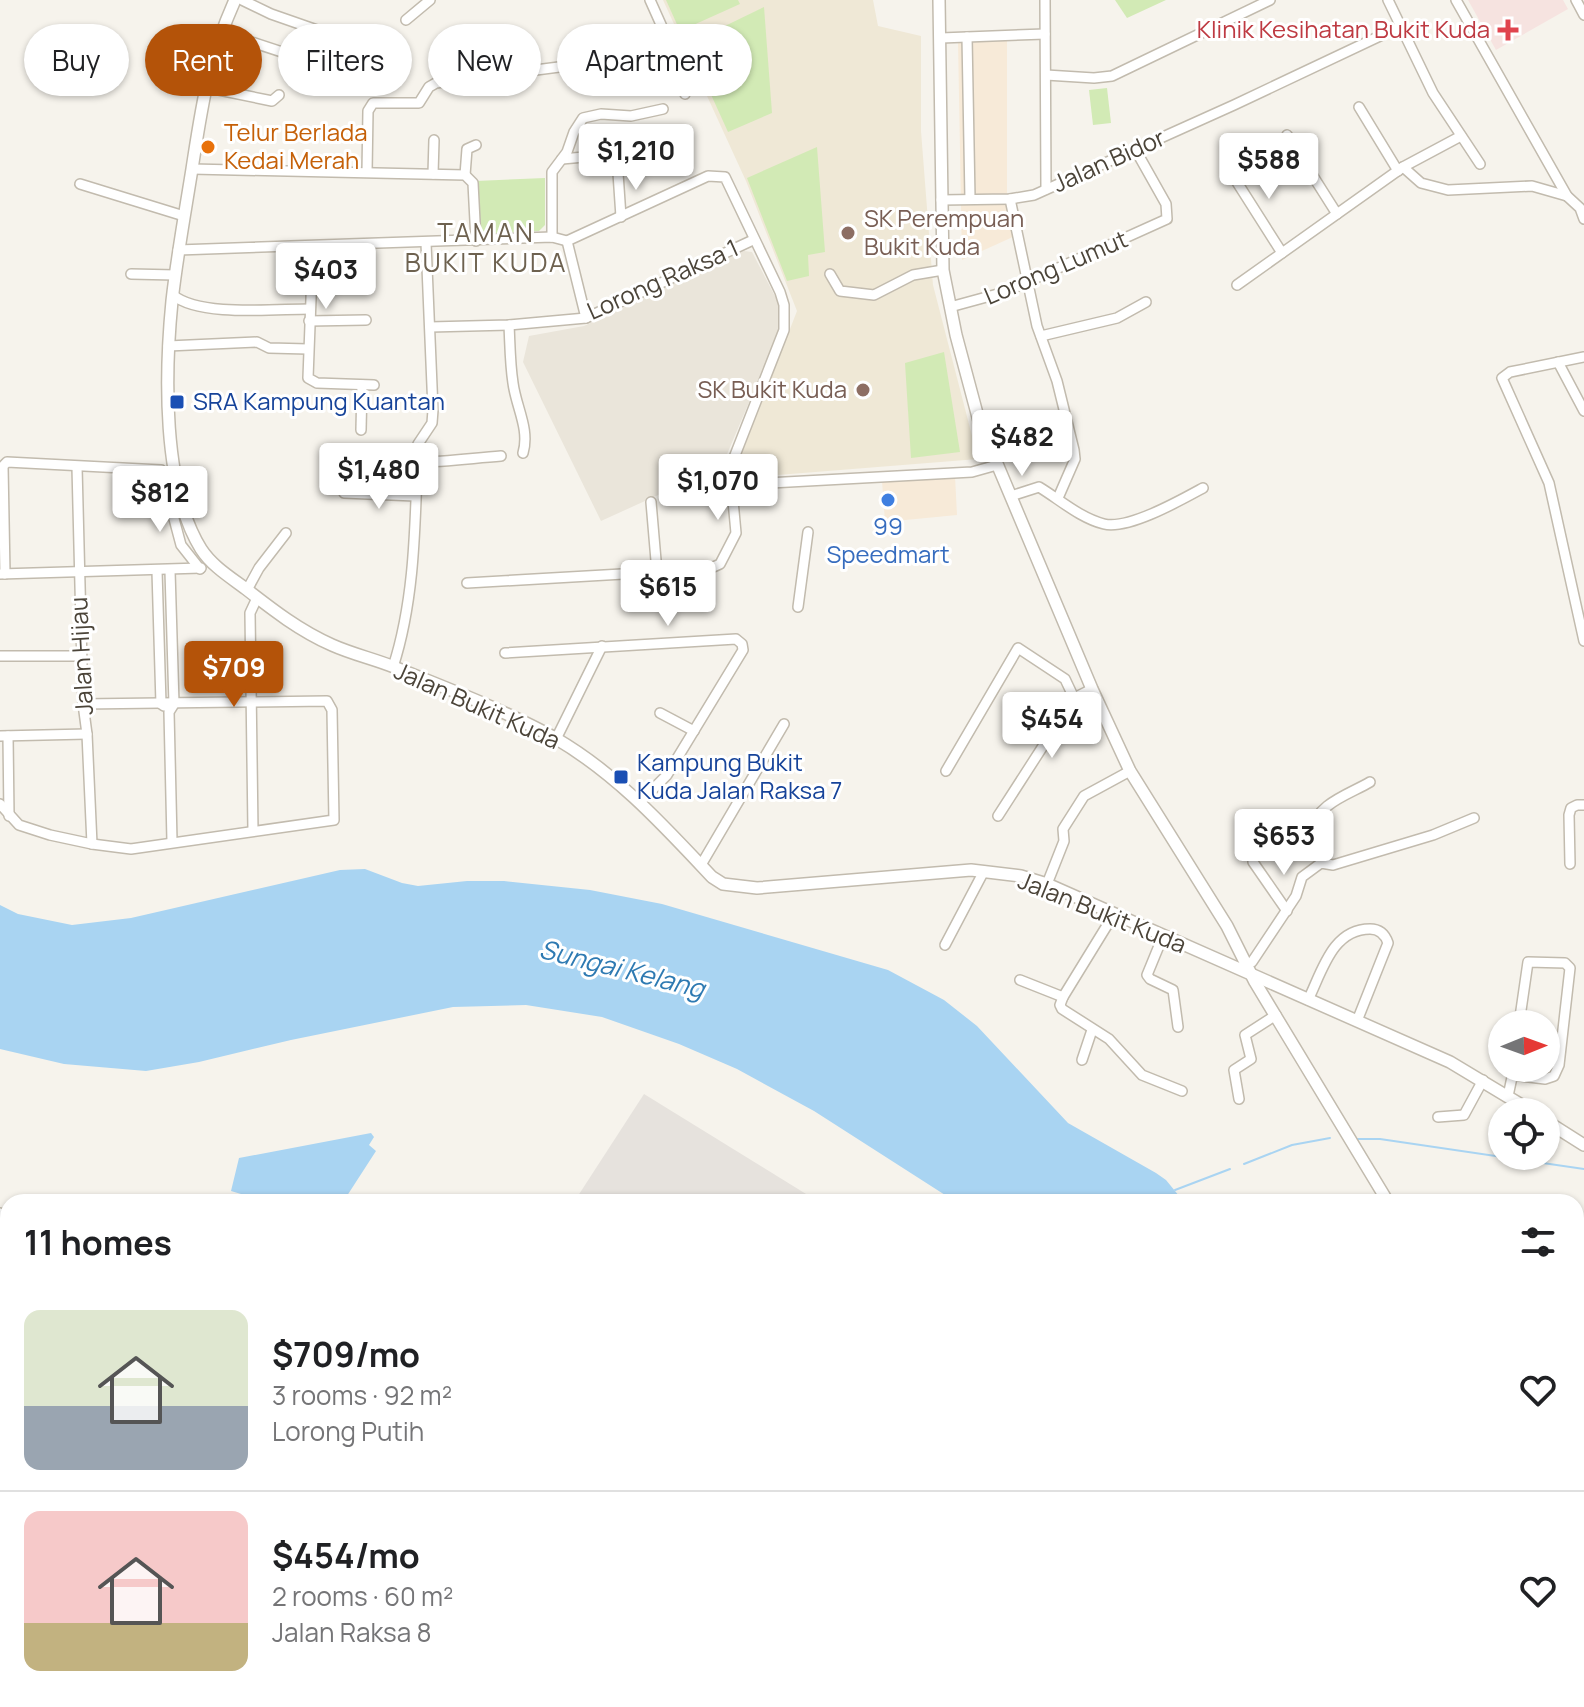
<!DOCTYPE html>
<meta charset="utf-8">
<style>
:root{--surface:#fff;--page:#f6f6f6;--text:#202124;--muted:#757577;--line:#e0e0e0;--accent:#b45309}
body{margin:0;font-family:Manrope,sans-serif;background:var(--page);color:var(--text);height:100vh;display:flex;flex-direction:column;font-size:30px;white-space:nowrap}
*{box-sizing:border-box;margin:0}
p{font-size:26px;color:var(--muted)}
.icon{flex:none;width:44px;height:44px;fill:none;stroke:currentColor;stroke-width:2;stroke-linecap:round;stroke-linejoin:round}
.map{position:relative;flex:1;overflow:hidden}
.drawer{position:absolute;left:0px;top:1194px;width:1584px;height:514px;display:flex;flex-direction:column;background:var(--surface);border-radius:24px 24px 0 0;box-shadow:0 2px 6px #0004}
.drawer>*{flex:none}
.top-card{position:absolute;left:24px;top:24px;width:800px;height:72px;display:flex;gap:16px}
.needle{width:52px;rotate:89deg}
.controls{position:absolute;left:1488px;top:1010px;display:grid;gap:16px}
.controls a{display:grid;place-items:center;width:72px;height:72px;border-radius:50%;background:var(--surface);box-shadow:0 2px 6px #0004;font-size:40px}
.price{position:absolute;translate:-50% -68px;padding:0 18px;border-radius:8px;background:#fff;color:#222;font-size:26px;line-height:52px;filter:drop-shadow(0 2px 4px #0008)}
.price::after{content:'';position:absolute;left:50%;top:48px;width:24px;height:18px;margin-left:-12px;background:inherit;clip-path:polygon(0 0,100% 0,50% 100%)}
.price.current{background:var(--accent);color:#fff}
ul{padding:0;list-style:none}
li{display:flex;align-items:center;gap:24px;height:200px;padding:0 24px}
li+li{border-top:2px solid var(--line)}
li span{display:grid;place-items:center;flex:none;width:224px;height:160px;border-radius:16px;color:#555}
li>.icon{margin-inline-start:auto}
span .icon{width:96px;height:96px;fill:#fffc;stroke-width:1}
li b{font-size:34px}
h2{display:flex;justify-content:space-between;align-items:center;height:96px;padding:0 24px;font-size:34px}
.tag{padding:0 28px;border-radius:36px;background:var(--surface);box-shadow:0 2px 6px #0004;font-size:28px;line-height:72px}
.tag.current{background:var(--accent);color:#fff}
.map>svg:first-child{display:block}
.residential{fill:#eae5da}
.commercial{fill:#f7ead8}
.industrial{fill:#e6e2dd}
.education{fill:#efe8d6}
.medical{fill:#f6e3e0}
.green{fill:#d2eab5}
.water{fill:#a9d4f2}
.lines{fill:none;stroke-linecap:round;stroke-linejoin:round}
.stream{stroke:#a9d4f2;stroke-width:2}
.river{stroke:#a9d4f2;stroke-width:14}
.minor-casing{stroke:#c2bbae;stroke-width:12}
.tertiary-casing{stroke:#c2bbae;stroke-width:14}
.secondary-casing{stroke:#d6c79b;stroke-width:15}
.minor{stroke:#fff;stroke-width:9}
.tertiary{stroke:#fff;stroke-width:11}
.secondary{stroke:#fff3cd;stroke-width:12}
.health-dot{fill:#e0444e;stroke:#fff;stroke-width:3}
.food-dot{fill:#e8710a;stroke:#fff;stroke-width:3}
.education-dot{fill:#8d6e63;stroke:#fff;stroke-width:3}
.transit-dot{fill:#1a4fb4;stroke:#fff;stroke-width:3}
.shop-dot{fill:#3f7fe0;stroke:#fff;stroke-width:3}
.labels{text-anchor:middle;stroke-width:6;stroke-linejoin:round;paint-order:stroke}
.health-label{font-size:24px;fill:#be3a42;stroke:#fff;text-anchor:end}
.food-label{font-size:24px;fill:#c56008;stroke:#fff;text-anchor:start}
.street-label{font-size:24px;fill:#4b4439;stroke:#fff}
.education-label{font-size:24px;fill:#785e54;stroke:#fff;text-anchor:start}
.transit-label{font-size:24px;fill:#164399;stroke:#fff;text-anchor:start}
.shop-label{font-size:24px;fill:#366cbe;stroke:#fff}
.neighbourhood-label{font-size:26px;letter-spacing:2px;fill:#6e6250;stroke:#fff}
.water-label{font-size:26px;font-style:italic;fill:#2e7ab2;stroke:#fff}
</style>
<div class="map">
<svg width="1584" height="1707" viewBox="0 0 1584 1707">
<rect width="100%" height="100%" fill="#f6f3ec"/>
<path class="residential" d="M744,251L752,252L778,302V334L722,466L601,521L523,362L529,336L584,326Z"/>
<g class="commercial">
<path d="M1007,38V205L1015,236L962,260L958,41Z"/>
<path d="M955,476L957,515L885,522L882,481Z"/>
</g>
<g class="industrial">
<path d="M644,1094L819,1202H574Z"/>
<path d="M435,1700H556L547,1707H441Z"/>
</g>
<path class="education" d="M663,0H873L878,26L921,36V131L933,285L978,459L741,478V455L797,311L746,181Z"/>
<path class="medical" d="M1468,0H1563L1568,9L1496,50Z"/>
<g class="green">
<path d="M666,0H738L740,4L680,31Z"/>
<path d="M1115,0H1166L1127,18Z"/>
<path d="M764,7L772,113L728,132L688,44Z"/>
<path d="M1107,88L1111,123L1093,125L1089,90Z"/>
<path d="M817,147L825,252L808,255L809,276L787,281L747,178Z"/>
<path d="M545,178V225L539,231L478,235L476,181Z"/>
<path d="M944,352L960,452L911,458L905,363Z"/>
</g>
<g class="water">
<path d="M365,869L402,883L418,886L467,881H504L590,890L662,904L888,970L944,1000L977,1026L1068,1123L1156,1173L1166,1180L1184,1202H956L814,1111L737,1069L679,1044L602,1017L526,1005L453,1007L291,1040L199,1062L146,1071L64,1064L0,1049V905L18,914L72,925L131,918L340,870Z"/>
<path d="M371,1133L374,1137L369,1145L376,1151L343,1202H268L231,1191L239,1158Z"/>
<path d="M679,1700H967L950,1707H667Z"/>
</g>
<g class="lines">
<g class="stream">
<path d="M1358,1139H1380L1584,1169"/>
<path d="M1244,1164L1292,1145L1330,1138"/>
<path d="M1175,1190L1230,1169"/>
</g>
<path class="river" d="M1337,1700L1351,1707"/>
<defs>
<g id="minor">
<path d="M242,0L271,14L334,36"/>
<path d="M650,0L671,47L684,82L685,94"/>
<path d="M1045,0L1046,189"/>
<path d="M1388,0L1433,93L1480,164"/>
<path d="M1456,0L1567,196L1580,208L1584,219"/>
<path d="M1576,0L1584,15"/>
<path d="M406,20L430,0"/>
<path d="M221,32L355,76"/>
<path d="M967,37L970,199"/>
<path d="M941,38L1045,34"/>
<path d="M1046,75L1094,78L1112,76L1270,0"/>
<path d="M204,87L272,101L279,95"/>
<path d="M1359,107L1398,171"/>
<path d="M1287,135L1337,214"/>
<path d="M562,159L584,157"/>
<path d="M1403,167L1421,183L1448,190L1532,186L1567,196"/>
<path d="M1228,168L1282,253"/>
<path d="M192,169L465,175L473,183L476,241"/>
<path d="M367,172L368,111L373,103H419L429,87L436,83L659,54L667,53L671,47"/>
<path d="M618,173L621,217"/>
<path d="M433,174L434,140"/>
<path d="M465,175L467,149L476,145"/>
<path d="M80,184L184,216"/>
<path d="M1010,199L1037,326L1057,381L1074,450L1075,459L1058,498"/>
<path d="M941,200L1010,199L1034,195L1234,105L1399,27"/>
<path d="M552,237V172L567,152L574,132L583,118L601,114L631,116L663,109"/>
<path d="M313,246L308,378L317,383L374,385"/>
<path d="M178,250L552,237L567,241"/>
<path d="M131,274L175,275"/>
<path d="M830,274L840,291L874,295L913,275L943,270"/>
<path d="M1237,285L1403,167L1461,136"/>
<path d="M173,295C199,317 274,309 310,309"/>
<path d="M950,307L1005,292L1167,219L1166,204L1135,149"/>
<path d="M309,321L366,320"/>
<path d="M509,325C510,344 510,364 513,383C516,407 530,429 523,453"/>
<path d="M430,327L509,325L586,318L753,240"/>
<path d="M1041,336L1117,318L1146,302"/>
<path d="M168,346L257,342L269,348L308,349"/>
<path d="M1584,357L1510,372L1502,378L1549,483L1584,641"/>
<path d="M1558,362L1584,411"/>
<path d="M361,430L362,385"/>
<path d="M417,462C446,462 473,458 501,456"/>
<path d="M77,467L83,704L87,734L92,844"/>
<path d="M732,485L972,472L997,465"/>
<path d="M344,493L415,496"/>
<path d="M1011,496L1039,487C1059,499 1080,518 1104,524C1128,530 1181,500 1203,488"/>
<path d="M651,502L657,572"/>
<path d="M157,571L161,704L164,706"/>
<path d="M170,571L174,704L169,712L172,841"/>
<path d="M0,574L201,568"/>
<path d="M5,574L3,466L7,462L161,470L181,545L200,569"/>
<path d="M467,583L709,569L720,564L736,533L730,468L784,330V305L780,292L725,177L708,176L567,241L586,318"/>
<path d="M247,590L259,568L286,533"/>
<path d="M798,607L808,532"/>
<path d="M505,653L736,639L742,644L743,650L667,775L641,801"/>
<path d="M0,656H81"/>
<path d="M393,667C416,596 415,518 418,444L432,423L433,410L426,243"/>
<path d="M660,713L694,731"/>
<path d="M0,736L87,734"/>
<path d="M8,736L9,816"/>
<path d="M556,739L602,646"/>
<path d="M946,771L1018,648L1065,679L1074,698"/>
<path d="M0,804L19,825L50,835L92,844L131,849L334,820L332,710L327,701L83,704"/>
<path d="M998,816L1074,698L1092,689"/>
<path d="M253,831L250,613L257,598"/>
<path d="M1253,862L1287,911"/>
<path d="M1321,863C1331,842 1318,847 1312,831C1315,804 1350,794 1370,782"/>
<path d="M1570,864L1569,815L1571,808L1577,805H1584"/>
<path d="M701,865L784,724"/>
<path d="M1047,884L1064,841L1063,829L1084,796L1130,771"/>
<path d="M1114,914L1063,997L1060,1005L1062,1009L1109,1039L1142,1075L1182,1091"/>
<path d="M1163,936L1147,975L1150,979L1173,990L1178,1027"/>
<path d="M945,945L984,871"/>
<path d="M1252,962L1296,896L1302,877L1321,863L1333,865L1433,835L1474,818"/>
<path d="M1020,980L1063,997"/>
<path d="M1308,1000C1322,972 1332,929 1370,929C1379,929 1385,934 1388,943L1357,1021"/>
<path d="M1082,1060L1092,1030"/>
<path d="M1513,1075L1545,1079L1554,1076L1559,1065L1570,968L1565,963L1528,962L1519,1024"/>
<path d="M1508,1096L1514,1068"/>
<path d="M1239,1099L1234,1070L1251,1059L1245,1035L1276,1015"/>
<path d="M1438,1117L1464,1115L1483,1080"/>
<path d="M0,1213L8,1218"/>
<path d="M1576,1349L1584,1352"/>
<path d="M1576,1440L1584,1442"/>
<path d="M0,1486L8,1479"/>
<path d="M1576,1493L1584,1516"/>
<path d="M1576,1629L1584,1633"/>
<path d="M1230,1700L1238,1707"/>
</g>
<g id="tertiary">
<path d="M235,0C208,60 202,105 192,169C185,213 177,256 172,301C165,372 162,486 201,549C212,566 230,577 246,589C273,610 300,631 332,645C352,654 374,659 394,667C448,689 504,710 555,738C617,774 664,826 712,877L723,884L757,888L971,870L1021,876L1047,884L1450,1062L1533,1112"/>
<path d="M939,0L943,270L956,335L979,421L1092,689L1130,771L1227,926L1255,982L1388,1202"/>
<path d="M1546,1121L1584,1145"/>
</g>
<g id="secondary">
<path d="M1576,1548L1584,1543"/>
<path d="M1374,1707L1378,1700"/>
</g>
</defs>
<use href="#minor" class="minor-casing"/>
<use href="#tertiary" class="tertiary-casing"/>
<use href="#secondary" class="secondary-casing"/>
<use href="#minor" class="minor"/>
<use href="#tertiary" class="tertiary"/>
<use href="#secondary" class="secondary"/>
</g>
<path class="health-dot" d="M1504 18h8v8h8v8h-8v8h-8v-8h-8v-8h8z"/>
<circle class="food-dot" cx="208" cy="147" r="8"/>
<g class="education-dot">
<circle cx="848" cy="233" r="8"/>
<circle cx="863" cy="390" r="8"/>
</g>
<g class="transit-dot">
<rect x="169" y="394" width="16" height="16" rx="4"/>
<rect x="613" y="769" width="16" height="16" rx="4"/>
</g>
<circle class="shop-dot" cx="888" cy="500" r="8"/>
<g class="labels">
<g class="health-label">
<text x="1490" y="38">Klinik Kesihatan Bukit Kuda</text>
</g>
<g class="food-label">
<text x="224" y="141">Telur Berlada<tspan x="224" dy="28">Kedai Merah</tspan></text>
</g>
<g class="street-label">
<text transform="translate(1109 161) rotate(-24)" y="8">Jalan Bidor</text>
<text transform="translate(1056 268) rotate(-23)" y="8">Lorong Lumut</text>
<text transform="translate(663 280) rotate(-24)" y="8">Lorong Raksa 1</text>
<text transform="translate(82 656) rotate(-93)" y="8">Jalan Hijau</text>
<text transform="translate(477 706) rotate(24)" y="8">Jalan Bukit Kuda</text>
<text transform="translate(1102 913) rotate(22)" y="8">Jalan Bukit Kuda</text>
</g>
<g class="education-label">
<text x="864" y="227">SK Perempuan<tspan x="864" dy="28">Bukit Kuda</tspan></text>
<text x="847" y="398" text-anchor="end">SK Bukit Kuda</text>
</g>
<g class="transit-label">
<text x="193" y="410">SRA Kampung Kuantan</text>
<text x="637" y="771">Kampung Bukit<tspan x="637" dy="28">Kuda Jalan Raksa 7</tspan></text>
</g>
<g class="shop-label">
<text x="888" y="535">99<tspan x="888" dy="28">Speedmart</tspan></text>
</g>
<g class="neighbourhood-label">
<text x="486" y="242">TAMAN<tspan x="486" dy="30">BUKIT KUDA</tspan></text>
</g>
<g class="water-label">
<text transform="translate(622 969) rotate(14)" y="9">Sungai Kelang</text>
</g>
</g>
</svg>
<div class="controls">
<a><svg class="needle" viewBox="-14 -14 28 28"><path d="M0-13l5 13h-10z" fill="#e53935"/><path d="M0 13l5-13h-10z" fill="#757577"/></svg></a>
<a><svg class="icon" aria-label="locate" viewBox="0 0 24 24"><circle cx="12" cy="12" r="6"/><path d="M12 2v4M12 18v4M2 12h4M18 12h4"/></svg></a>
</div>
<b class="price" style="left:636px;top:192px">$1,210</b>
<b class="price" style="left:1269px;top:201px">$588</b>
<b class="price" style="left:326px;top:311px">$403</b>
<b class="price" style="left:1022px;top:478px">$482</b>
<b class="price" style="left:379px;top:511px">$1,480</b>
<b class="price" style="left:718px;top:522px">$1,070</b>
<b class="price" style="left:160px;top:534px">$812</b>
<b class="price" style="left:668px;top:628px">$615</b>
<b class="price current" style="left:234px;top:709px">$709</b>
<b class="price" style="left:1052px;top:760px">$454</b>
<b class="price" style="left:1284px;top:877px">$653</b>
<div class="top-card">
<a class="tag">Buy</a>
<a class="tag current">Rent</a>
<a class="tag">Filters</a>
<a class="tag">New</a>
<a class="tag">Apartment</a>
</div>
<section class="drawer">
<h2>11 homes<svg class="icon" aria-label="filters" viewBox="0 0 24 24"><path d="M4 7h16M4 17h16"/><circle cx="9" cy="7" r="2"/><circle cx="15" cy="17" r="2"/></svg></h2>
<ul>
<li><span style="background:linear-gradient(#dfe7d0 60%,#9aa5b1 0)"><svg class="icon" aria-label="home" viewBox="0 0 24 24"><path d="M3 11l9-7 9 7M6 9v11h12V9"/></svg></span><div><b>$709/mo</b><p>3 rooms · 92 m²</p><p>Lorong Putih</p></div><svg class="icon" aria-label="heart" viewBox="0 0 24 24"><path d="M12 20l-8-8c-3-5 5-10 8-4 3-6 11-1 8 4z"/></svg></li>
<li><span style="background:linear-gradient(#f6c9c9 70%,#c2b280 0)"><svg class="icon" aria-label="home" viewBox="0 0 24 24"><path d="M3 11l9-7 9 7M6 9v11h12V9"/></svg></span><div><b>$454/mo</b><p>2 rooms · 60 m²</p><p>Jalan Raksa 8</p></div><svg class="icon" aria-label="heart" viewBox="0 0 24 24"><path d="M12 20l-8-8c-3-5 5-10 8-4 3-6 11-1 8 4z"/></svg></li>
</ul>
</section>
</div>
